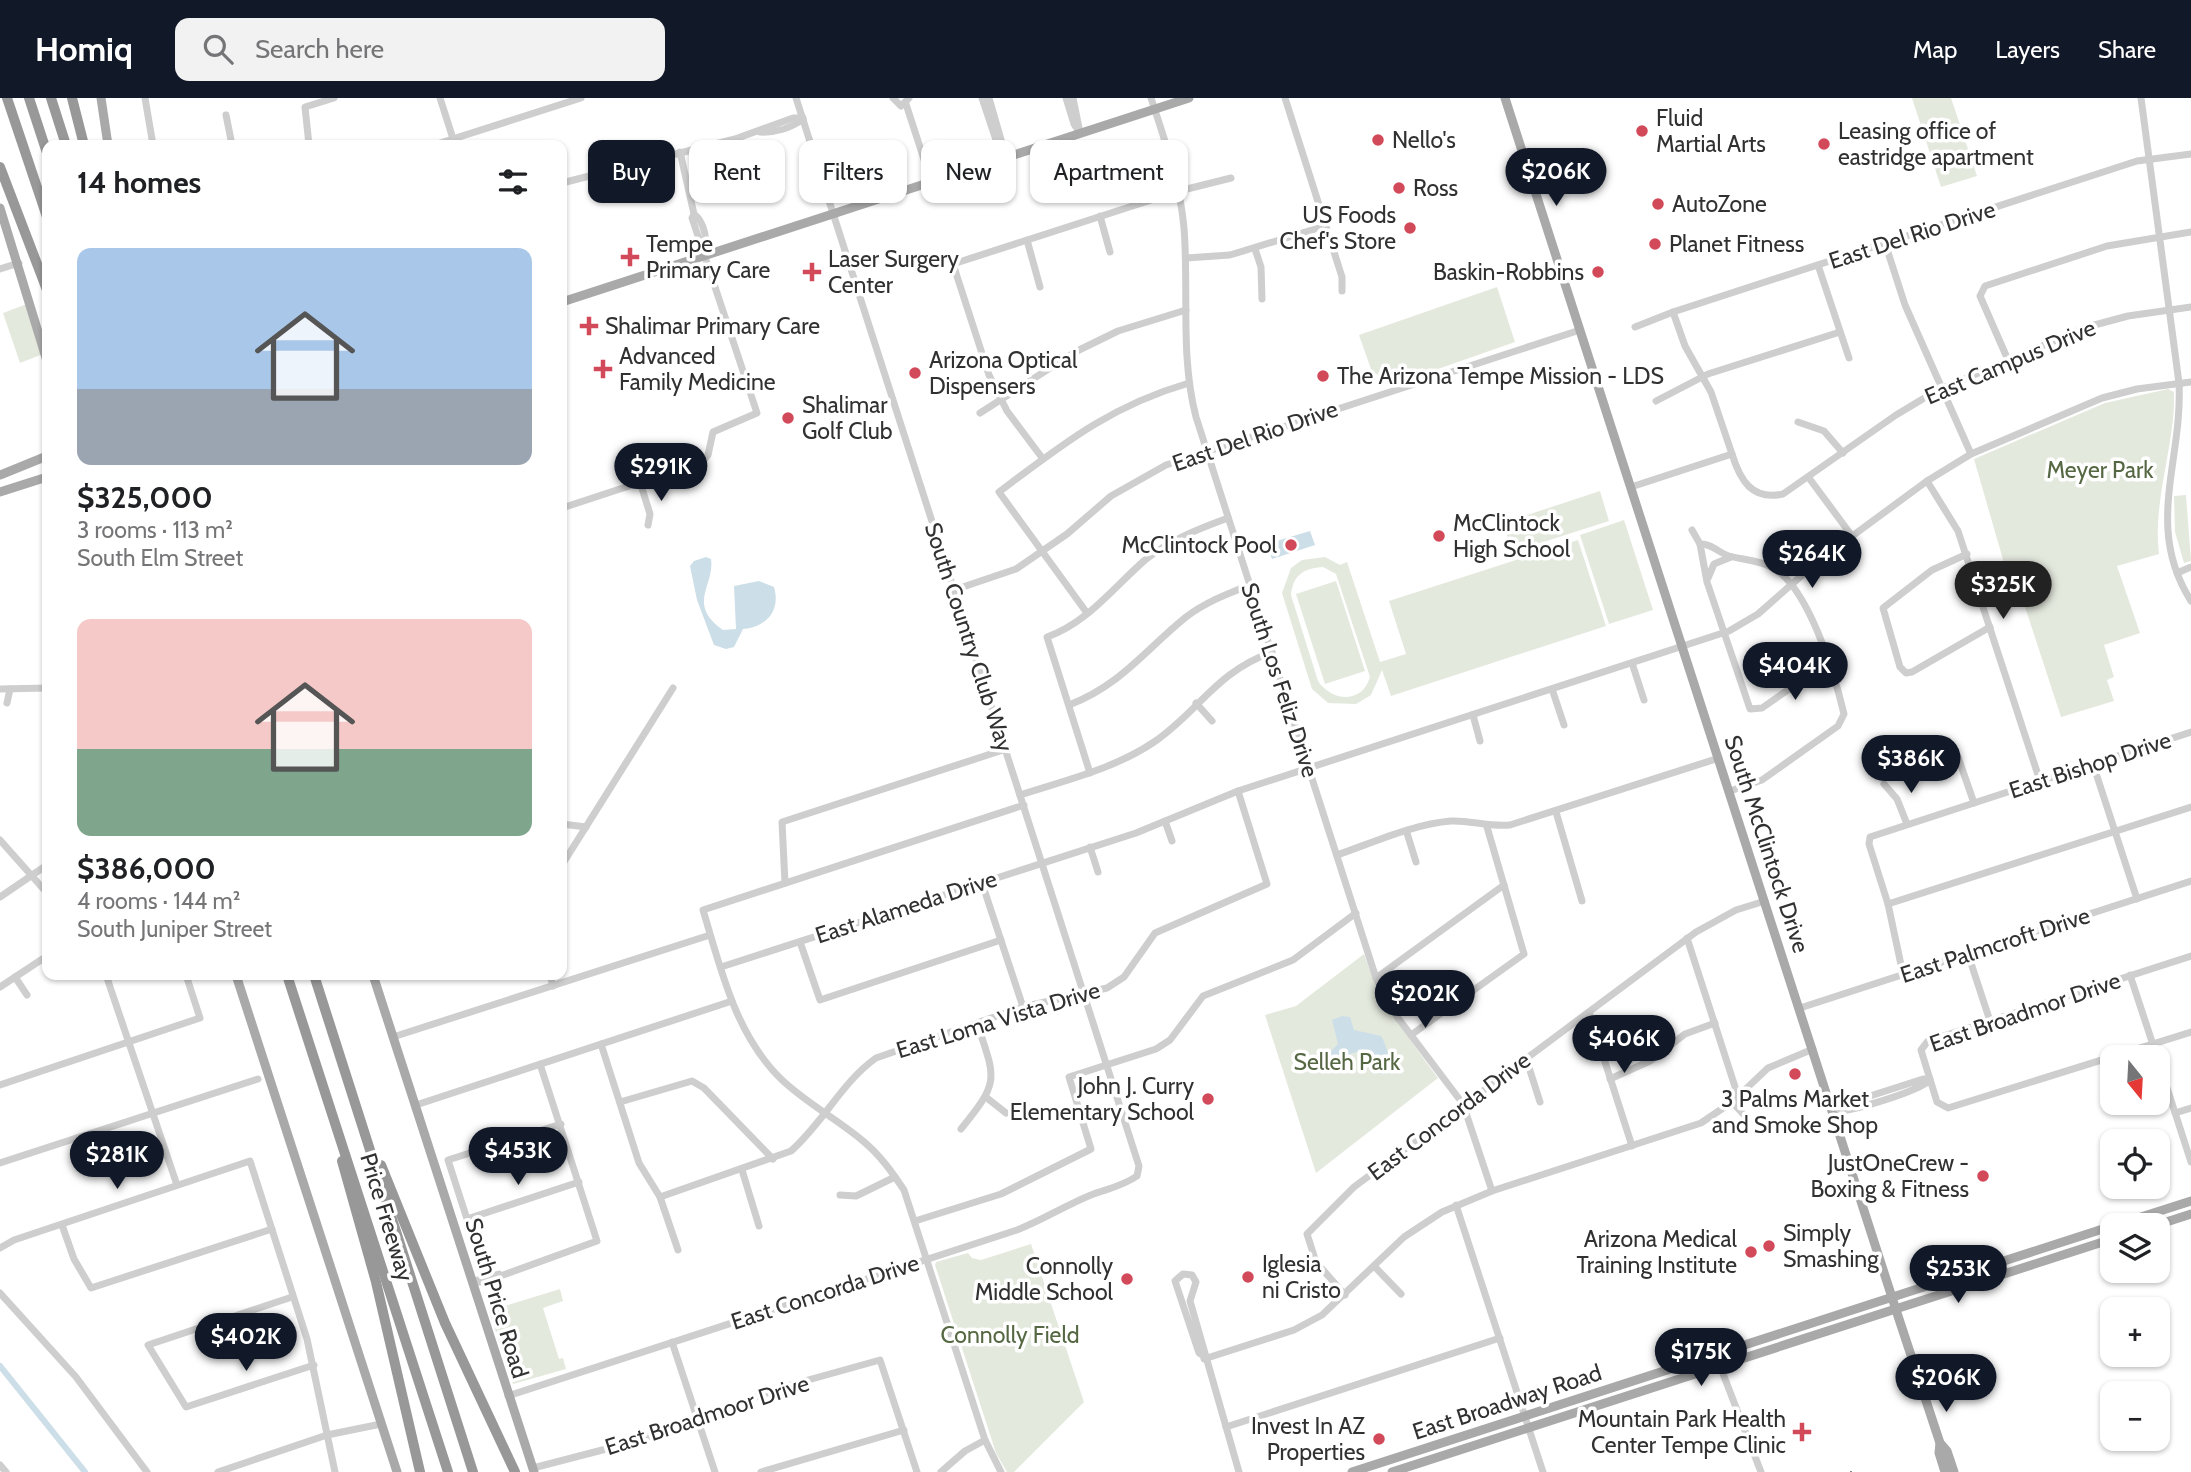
<!DOCTYPE html>
<meta charset="utf-8">
<style>
:root{--surface:#fff;--page:#f2f2f2;--text:#202124;--muted:#757577;--accent:#111827}
body{margin:0;font-family:Cabin,sans-serif;background:var(--page);color:var(--text);height:100vh;display:flex;flex-direction:column;font-size:26px;white-space:nowrap}
*{box-sizing:border-box;margin:0}
p{font-size:23px;color:var(--muted)}
.icon{flex:none;width:38px;height:38px;fill:none;stroke:currentColor;stroke-width:2;stroke-linecap:round;stroke-linejoin:round}
.map{position:relative;flex:1;overflow:hidden}
.panel{position:absolute;left:42px;top:42px;width:525px;height:840px;display:flex;flex-direction:column;background:var(--surface);border-radius:14px;box-shadow:0 2px 5px #0004}
.panel>*{flex:none}
.hud{position:absolute;left:588px;top:42px;width:665px;height:63px;display:flex;gap:14px}
.needle{width:46px;rotate:162deg}
.fabs{position:absolute;left:2100px;top:947px;display:grid;gap:14px}
.fabs a{display:grid;place-items:center;width:70px;height:70px;border-radius:14px;background:var(--surface);box-shadow:0 2px 5px #0004;font-size:35px}
.price{position:absolute;translate:-50% -60px;padding:0 16px;border-radius:24px;background:var(--accent);color:#fff;font-size:23px;line-height:46px;filter:drop-shadow(0 2px 4px #0008)}
.price::after{content:'';position:absolute;left:50%;top:42px;width:21px;height:16px;margin-left:-10px;background:inherit;clip-path:polygon(0 0,100% 0,50% 100%)}
.price.selected{background:#222;color:#fff}
ul{padding:0;list-style:none}
li{display:grid;align-content:center;gap:14px;height:371px;padding:0 35px}
li span{display:grid;place-items:center;height:217px;border-radius:14px;color:#555}
li>.icon{margin-inline-start:auto}
span .icon{width:126px;height:126px;fill:#fffc;stroke-width:1}
li b{font-size:30px}
h2{display:flex;justify-content:space-between;align-items:center;height:84px;padding:0 35px;font-size:30px}
.chip{padding:0 24px;border-radius:14px;background:var(--surface);box-shadow:0 2px 5px #0004;font-size:24px;line-height:63px}
.chip.selected{background:var(--accent);color:#fff}
header{display:flex;align-items:center;gap:42px;box-sizing:border-box;height:98px;padding:0 35px;background:var(--accent);color:#fff}
header strong{font-size:33px}
nav{display:flex;gap:38px;margin-inline-start:auto;font-size:24px}
.search{width:490px;height:63px;background:var(--page);display:flex;align-items:center;gap:18px;box-sizing:border-box;padding:0 24px;border-radius:14px;color:var(--muted);font-size:26px}
.map>svg:first-child{display:block}
.green{fill:#e4e9de;fill-rule:evenodd}
.water{fill:#ccdee7}
.lines{fill:none;stroke-linecap:round;stroke-linejoin:round}
.canal{stroke:#ccdee7;stroke-width:6}
.minor{stroke:#cecece;stroke-width:7}
.major{stroke:#a9a9a9;stroke-width:9}
.highway{stroke:#989898;stroke-width:10}
.rail{stroke:#868686;stroke-width:2;stroke-dasharray:7 5;stroke-linecap:butt}
.poi-dot{fill:#d24959;stroke:#fff;stroke-width:2.5}
.labels{text-anchor:middle;stroke-width:7;stroke-linejoin:round;paint-order:stroke}
.poi-label{font-size:23px;fill:#313131;stroke:#fff;text-anchor:start}
.street-label{font-size:23px;fill:#313131;stroke:#fff}
.park-label{font-size:23px;fill:#566843;stroke:#fff}
</style>
<header>
<strong>Homiq</strong>
<div class="search"><svg class="icon" aria-label="search" viewBox="0 0 24 24"><circle cx="10" cy="10" r="6"/><path d="M15 15l6 6"/></svg>Search here</div>
<nav><a>Map</a><a>Layers</a><a>Share</a></nav>
</header>
<div class="map">
<svg width="2191" height="1374" viewBox="0 0 2191 1374">
<rect width="100%" height="100%" fill="#fff"/>
<g class="green">
<path d="M1912,0H1951L1977,78L1941,89Z"/>
<path d="M1497,189L1515,244L1398,285L1372,274L1359,237Z"/>
<path d="M27,206L43,256L20,265L3,215Z"/>
<path d="M2168,291L2174,294V309C2171,359 2153,407 2159,456L2117,468L2140,535L2104,547L2114,579L2107,582L2114,603L2061,619L2010,463L2004,465L1974,361L2105,305Z"/>
<path d="M1600,393L1609,423L1512,454L1503,425Z"/>
<path d="M2186,397L2191,463L2184,465L2175,434L2174,398Z"/>
<path d="M1624,422L1653,512L1609,526L1580,437Z"/>
<path d="M1578,442L1606,528L1391,598L1382,572L1371,597L1356,606L1328,605L1312,591L1282,495L1291,470L1302,462L1325,459L1340,467L1347,464L1380,564L1406,556L1389,503ZM1323,469L1336,476L1370,579C1362,606 1332,604 1318,583L1291,497C1293,477 1304,470 1323,469Z"/>
<path d="M1336,483L1365,573L1325,586L1296,496Z"/>
<path d="M1364,856C1380,902 1409,941 1438,980L1316,1075L1265,917L1296,908Z"/>
<path d="M481,1128L490,1156L477,1161L467,1133Z"/>
<path d="M1031,1146L1084,1304L1014,1374H1007L996,1355L935,1167L936,1164L968,1155L972,1160L981,1162Z"/>
<path d="M560,1191L563,1203L543,1210L559,1261L563,1260L566,1271L513,1286L489,1213Z"/>
</g>
<g class="water">
<path d="M1310,433L1315,447L1272,461L1267,446Z"/>
<path d="M706,459L711,461C715,488 686,506 723,532L736,531L734,488L759,483L774,489C781,513 766,529 743,531L734,549L726,551L714,547L697,502L690,468L694,463Z"/>
<path d="M1342,918L1350,919L1354,932L1381,938C1386,945 1388,959 1394,970L1391,975L1380,976L1375,961L1366,953L1352,955L1332,967L1319,959L1328,956L1338,946L1332,922Z"/>
</g>
<g class="lines">
<path class="canal" d="M0,1268L85,1374"/>
<g class="minor">
<path d="M145,0L153,47"/>
<path d="M440,0L455,47"/>
<path d="M893,0L901,8L909,0"/>
<path d="M982,0L999,51L1006,60"/>
<path d="M989,0L1006,59"/>
<path d="M1066,0L1074,26L1080,35"/>
<path d="M1073,0L1080,35"/>
<path d="M1151,0C1165,43 1180,85 1184,130C1189,193 1180,258 1196,319L1376,880L1398,920L1463,1006L1492,1093"/>
<path d="M1285,0L1342,179V193"/>
<path d="M2141,0L2179,285C2183,363 2144,429 2191,503"/>
<path d="M906,6L931,83"/>
<path d="M226,17L232,47"/>
<path d="M760,34C775,35 791,30 803,21"/>
<path d="M309,47L305,9L334,0"/>
<path d="M434,47L581,0"/>
<circle cx="845" cy="58" r="8"/>
<path d="M817,66L837,60"/>
<path d="M562,85L735,41L793,20H803"/>
<path d="M694,116C705,124 707,143 706,156"/>
<path d="M1100,118L1110,154"/>
<path d="M1027,142L1040,189"/>
<path d="M1885,145L1905,207L1971,356"/>
<path d="M1255,151L1261,169L1262,201"/>
<path d="M1186,160L1230,157L1325,128"/>
<path d="M1818,167L1849,260"/>
<path d="M0,171L19,165"/>
<path d="M1673,214L1685,248L1711,294L1732,356"/>
<path d="M1635,229L1673,214L2137,63L2191,56"/>
<path d="M2008,262L1980,198L1985,188L2107,148L2191,134"/>
<path d="M1656,303L1708,276L1840,234"/>
<path d="M980,315L1075,254L1118,233L1186,212"/>
<path d="M1798,324L1824,333L1843,355"/>
<path d="M1043,361L1007,313L989,277L953,166L1179,93L1231,80"/>
<path d="M1809,380L1852,438"/>
<path d="M1927,383L1958,433L2040,683"/>
<path d="M640,384L650,416L648,427"/>
<path d="M1631,389L1732,356C1740,382 1752,403 1783,396L1896,317L1936,293L2087,229L2128,218L2191,209"/>
<path d="M562,410L702,364L708,357L713,334L757,315L692,120L694,116L680,54"/>
<path d="M1692,432L1700,446L1707,484L1750,611L1762,610L1828,564"/>
<path d="M1700,446C1711,445 1719,455 1729,458C1743,462 1759,462 1771,469C1808,486 1835,578 1844,616L1838,628L1762,682L1730,693"/>
<path d="M1967,456L1932,472L1883,510L1900,569L1906,575L1912,574L1990,529"/>
<path d="M2177,475L2191,469"/>
<path d="M1708,480L1714,466L1731,459"/>
<path d="M954,492L1016,471L1067,436L1111,398L1166,367L1580,232"/>
<path d="M1087,515L999,394C1063,346 1110,308 1189,285"/>
<path d="M1632,565L1644,602"/>
<path d="M0,591L47,590"/>
<path d="M1552,591L1564,627"/>
<path d="M7,605L10,591"/>
<path d="M1196,605L1212,623"/>
<path d="M1069,607C1121,587 1145,552 1186,519C1206,504 1227,496 1250,487"/>
<path d="M1473,617L1480,643"/>
<path d="M1948,643L1958,659L1974,705"/>
<path d="M2093,666L2137,801"/>
<path d="M46,673H47"/>
<path d="M1090,675L1047,539C1086,526 1114,489 1145,462C1170,442 1198,431 1228,420"/>
<path d="M1884,686L1897,701L1907,726"/>
<path d="M1020,697C1066,682 1114,671 1154,644C1199,613 1216,574 1272,554"/>
<path d="M1556,714L1582,803"/>
<path d="M1165,723L1172,743"/>
<path d="M562,726L586,729"/>
<path d="M1407,735L1416,764"/>
<path d="M0,742L47,795"/>
<path d="M1090,749L1098,774"/>
<path d="M1337,757C1372,745 1413,726 1451,723C1470,722 1488,729 1510,727L1719,660"/>
<path d="M562,767L673,590"/>
<path d="M785,785L782,724L1006,651"/>
<path d="M982,785L1023,909"/>
<path d="M0,799L47,767"/>
<path d="M1888,806L2191,709"/>
<path d="M1687,840L1738,998"/>
<path d="M800,844L820,902L1001,842"/>
<path d="M1968,856L1990,923"/>
<path d="M2191,858L1928,943L1921,952L1937,1004L1948,1010L2191,934"/>
<path d="M721,869L1136,735L1238,693L1729,533L1758,516L1817,464L1927,383L1971,356L2102,300L2137,291L2191,284"/>
<path d="M1903,876L1888,806L1869,746L1870,739L2191,634"/>
<path d="M106,877L177,1087"/>
<path d="M550,877L553,888"/>
<path d="M2130,877L2157,959"/>
<path d="M15,879L27,897"/>
<path d="M1376,880L1504,787"/>
<path d="M0,889L47,858"/>
<path d="M1800,910L2191,783"/>
<path d="M1589,914L1632,1048"/>
<path d="M1411,937L1524,856L1487,729"/>
<path d="M393,939L710,837"/>
<path d="M601,946L639,1065L660,1099L678,1152"/>
<path d="M1526,960L1540,1004"/>
<path d="M2158,962L2191,1064"/>
<path d="M1610,981L1650,963L1685,936L1715,925"/>
<path d="M1923,981L1930,982C1919,993 1849,1015 1833,1013L1842,1007Z"/>
<path d="M0,987L200,920L186,877"/>
<path d="M987,1000L1006,1015"/>
<path d="M620,1004L692,983L704,990L773,1061"/>
<path d="M1732,1004L1744,1017"/>
<path d="M416,1007L732,903"/>
<path d="M2175,1015L2191,1010"/>
<path d="M561,1026L448,1062L467,1121L579,1084"/>
<path d="M961,1031C1000,983 996,982 977,925"/>
<path d="M0,1065L258,981"/>
<path d="M742,1072L759,1128"/>
<path d="M840,1097L856,1098L895,1079"/>
<path d="M660,1099L791,1053C823,1025 842,984 876,960L1023,909L1107,890L1124,879L1155,835L1267,786L1238,693"/>
<path d="M1456,1107L1543,1374"/>
<path d="M915,1123L1001,1096L1091,1051L1069,979L1156,951L1170,942L1203,898L1293,862L1356,815"/>
<path d="M62,1127L74,1161L91,1190L272,1131"/>
<path d="M0,1150L14,1142L250,1063L307,1241L335,1374"/>
<path d="M1374,1168L1401,1196"/>
<path d="M474,1183L499,1176"/>
<path d="M473,1184H484L597,1143L540,966"/>
<path d="M0,1195L76,1279L147,1374"/>
<path d="M1345,1197L1316,1164L1307,1136L1354,1089L1696,834L1736,812L1765,803"/>
<path d="M292,1199L148,1247L186,1309L314,1267"/>
<path d="M672,1244L715,1374"/>
<path d="M1204,1258L1199,1255L1175,1183L1183,1176L1192,1177L1196,1184L1190,1203L1239,1374"/>
<path d="M1204,1261L1294,1232L1322,1217L1404,1139L1442,1114L1492,1093L1701,1025L1732,1004L1768,970L1813,951"/>
<path d="M1720,1268L1761,1374"/>
<path d="M508,1298L1017,1132C1043,1122 1066,1107 1091,1097C1107,1091 1123,1088 1137,1078L1139,1068L796,0"/>
<path d="M1226,1329L1500,1240"/>
<path d="M0,1367L6,1374"/>
<path d="M533,1370L637,1343L783,1289L880,1262L917,1374"/>
<path d="M218,1374L327,1337L381,1326"/>
<path d="M761,1374L904,1332"/>
<path d="M941,1374L965,1353L985,1342"/>
<path d="M1001,1374L985,1342L904,1092C892,1074 880,1057 863,1043C837,1021 806,1005 781,981C735,936 721,871 703,812L1024,707"/>
</g>
<g class="major">
<path d="M101,0L108,47"/>
<path d="M1505,0L1898,1218L1940,1345L1947,1353L1954,1374"/>
<path d="M0,110L47,263"/>
<path d="M562,204L1189,0"/>
<path d="M0,377L47,358"/>
<path d="M0,394L47,379"/>
<path d="M236,877L397,1374"/>
<path d="M373,877L534,1374"/>
<path d="M2116,1127L2191,1103"/>
<path d="M2157,1127L2191,1116"/>
<path d="M1940,1345L1939,1355L1945,1374"/>
<path d="M1352,1374L2112,1128"/>
<path d="M1392,1374L2112,1141"/>
</g>
<g class="highway">
<path d="M7,0L47,119"/>
<path d="M29,0L47,55"/>
<path d="M51,0L66,47"/>
<path d="M72,0L84,47"/>
<path d="M0,69L47,192"/>
<path d="M287,877L448,1374"/>
<path d="M314,877L473,1374"/>
<path d="M342,1063L376,1184L420,1374"/>
<path d="M381,1067L445,1225L515,1374"/>
</g>
<path class="rail" d="M1851,1373V1374"/>
</g>
<g class="poi-dot">
<circle cx="1642" cy="33" r="7"/>
<circle cx="1378" cy="42" r="7"/>
<circle cx="1824" cy="46" r="7"/>
<circle cx="1399" cy="90" r="7"/>
<circle cx="1658" cy="106" r="7"/>
<circle cx="1410" cy="130" r="7"/>
<circle cx="1655" cy="146" r="7"/>
<path d="M626.5 148.5h7v7h7v7h-7v7h-7v-7h-7v-7h7z"/>
<path d="M808.5 163.5h7v7h7v7h-7v7h-7v-7h-7v-7h7z"/>
<circle cx="1598" cy="174" r="7"/>
<path d="M585.5 217.5h7v7h7v7h-7v7h-7v-7h-7v-7h7z"/>
<path d="M599.5 260.5h7v7h7v7h-7v7h-7v-7h-7v-7h7z"/>
<circle cx="915" cy="275" r="7"/>
<circle cx="1323" cy="278" r="7"/>
<circle cx="788" cy="320" r="7"/>
<circle cx="1439" cy="438" r="7"/>
<circle cx="1291" cy="447" r="7"/>
<circle cx="1795" cy="976" r="7"/>
<circle cx="1208" cy="1001" r="7"/>
<circle cx="1983" cy="1078" r="7"/>
<circle cx="1769" cy="1148" r="7"/>
<circle cx="1751" cy="1154" r="7"/>
<circle cx="1248" cy="1179" r="7"/>
<circle cx="1127" cy="1181" r="7"/>
<path d="M1798.5 1323.5h7v7h7v7h-7v7h-7v-7h-7v-7h7z"/>
<circle cx="1379" cy="1341" r="7"/>
</g>
<g class="labels">
<g class="poi-label">
<text x="1656" y="28">Fluid<tspan x="1656" dy="26">Martial Arts</tspan></text>
<text x="1838" y="41">Leasing office of<tspan x="1838" dy="26">eastridge apartment</tspan></text>
<text x="1392" y="50">Nello's</text>
<text x="1413" y="98">Ross</text>
<text x="1672" y="114">AutoZone</text>
<text x="1396" y="125" text-anchor="end">US Foods<tspan x="1396" dy="26">Chef's Store</tspan></text>
<text x="646" y="154">Tempe<tspan x="646" dy="26">Primary Care</tspan></text>
<text x="1669" y="154">Planet Fitness</text>
<text x="828" y="169">Laser Surgery<tspan x="828" dy="26">Center</tspan></text>
<text x="1584" y="182" text-anchor="end">Baskin-Robbins</text>
<text x="605" y="236">Shalimar Primary Care</text>
<text x="619" y="266">Advanced<tspan x="619" dy="26">Family Medicine</tspan></text>
<text x="929" y="270">Arizona Optical<tspan x="929" dy="26">Dispensers</tspan></text>
<text x="1337" y="286">The Arizona Tempe Mission - LDS</text>
<text x="802" y="315">Shalimar<tspan x="802" dy="26">Golf Club</tspan></text>
<text x="1453" y="433">McClintock<tspan x="1453" dy="26">High School</tspan></text>
<text x="1277" y="455" text-anchor="end">McClintock Pool</text>
<text x="1194" y="996" text-anchor="end">John J. Curry<tspan x="1194" dy="26">Elementary School</tspan></text>
<text x="1795" y="1009" text-anchor="middle">3 Palms Market<tspan x="1795" dy="26">and Smoke Shop</tspan></text>
<text x="1969" y="1073" text-anchor="end">JustOneCrew -<tspan x="1969" dy="26">Boxing &amp; Fitness</tspan></text>
<text x="1783" y="1143">Simply<tspan x="1783" dy="26">Smashing</tspan></text>
<text x="1737" y="1149" text-anchor="end">Arizona Medical<tspan x="1737" dy="26">Training Institute</tspan></text>
<text x="1262" y="1174">Iglesia<tspan x="1262" dy="26">ni Cristo</tspan></text>
<text x="1113" y="1176" text-anchor="end">Connolly<tspan x="1113" dy="26">Middle School</tspan></text>
<text x="1786" y="1329" text-anchor="end">Mountain Park Health<tspan x="1786" dy="26">Center Tempe Clinic</tspan></text>
<text x="1365" y="1336" text-anchor="end">Invest In AZ<tspan x="1365" dy="26">Properties</tspan></text>
</g>
<g class="street-label">
<text transform="translate(1912 137) rotate(-18)" y="8">East Del Rio Drive</text>
<text transform="translate(2010 264) rotate(-23)" y="8">East Campus Drive</text>
<text transform="translate(1255 338) rotate(-19)" y="8">East Del Rio Drive</text>
<text transform="translate(969 539) rotate(72)" y="8">South Country Club Way</text>
<text transform="translate(1280 582) rotate(72)" y="8">South Los Feliz Drive</text>
<text transform="translate(2090 667) rotate(-18)" y="8">East Bishop Drive</text>
<text transform="translate(1767 746) rotate(72)" y="8">South McClintock Drive</text>
<text transform="translate(906 809) rotate(-18)" y="8">East Alameda Drive</text>
<text transform="translate(1995 847) rotate(-18)" y="8">East Palmcroft Drive</text>
<text transform="translate(2025 914) rotate(-19)" y="8">East Broadmor Drive</text>
<text transform="translate(998 922) rotate(-17)" y="8">East Loma Vista Drive</text>
<text transform="translate(1449 1018) rotate(-37)" y="8">East Concorda Drive</text>
<text transform="translate(387 1119) rotate(73)" y="8">Price Freeway</text>
<text transform="translate(825 1194) rotate(-18)" y="8">East Concorda Drive</text>
<text transform="translate(497 1200) rotate(73)" y="8">South Price Road</text>
<text transform="translate(1507 1304) rotate(-18)" y="8">East Broadway Road</text>
<text transform="translate(707 1317) rotate(-18)" y="8">East Broadmoor Drive</text>
</g>
<g class="park-label">
<text x="2100" y="380">Meyer Park</text>
<text x="1347" y="972">Selleh Park</text>
<text x="1010" y="1245">Connolly Field</text>
</g>
</g>
</svg>
<div class="fabs">
<a><svg class="needle" viewBox="-14 -14 28 28"><path d="M0-13l5 13h-10z" fill="#e53935"/><path d="M0 13l5-13h-10z" fill="#757577"/></svg></a>
<a><svg class="icon" aria-label="locate" viewBox="0 0 24 24"><circle cx="12" cy="12" r="6"/><path d="M12 2v4M12 18v4M2 12h4M18 12h4"/></svg></a>
<a><svg class="icon" aria-label="layers" viewBox="0 0 24 24"><path d="M12 4l9 5-9 5-9-5zM3 14l9 5 9-5"/></svg></a>
<a>+</a>
<a>−</a>
</div>
<b class="price" style="left:1556px;top:110px">$206K</b>
<b class="price" style="left:661px;top:405px">$291K</b>
<b class="price" style="left:1812px;top:492px">$264K</b>
<b class="price selected" style="left:2003px;top:523px">$325K</b>
<b class="price" style="left:1795px;top:604px">$404K</b>
<b class="price" style="left:1911px;top:697px">$386K</b>
<b class="price" style="left:1425px;top:932px">$202K</b>
<b class="price" style="left:1624px;top:977px">$406K</b>
<b class="price" style="left:518px;top:1089px">$453K</b>
<b class="price" style="left:117px;top:1093px">$281K</b>
<b class="price" style="left:1958px;top:1207px">$253K</b>
<b class="price" style="left:246px;top:1275px">$402K</b>
<b class="price" style="left:1701px;top:1290px">$175K</b>
<b class="price" style="left:1946px;top:1316px">$206K</b>
<div class="hud">
<a class="chip selected">Buy</a>
<a class="chip">Rent</a>
<a class="chip">Filters</a>
<a class="chip">New</a>
<a class="chip">Apartment</a>
</div>
<section class="panel">
<h2>14 homes<svg class="icon" aria-label="filters" viewBox="0 0 24 24"><path d="M4 7h16M4 17h16"/><circle cx="9" cy="7" r="2"/><circle cx="15" cy="17" r="2"/></svg></h2>
<ul>
<li><span style="background:linear-gradient(#a9c7e8 65%,#9aa5b1 0)"><svg class="icon" aria-label="home" viewBox="0 0 24 24"><path d="M3 11l9-7 9 7M6 9v11h12V9"/></svg></span><div><b>$325,000</b><p>3 rooms · 113 m²</p><p>South Elm Street</p></div></li>
<li><span style="background:linear-gradient(#f6c9c9 60%,#7fa58c 0)"><svg class="icon" aria-label="home" viewBox="0 0 24 24"><path d="M3 11l9-7 9 7M6 9v11h12V9"/></svg></span><div><b>$386,000</b><p>4 rooms · 144 m²</p><p>South Juniper Street</p></div></li>
</ul>
</section>
</div>
